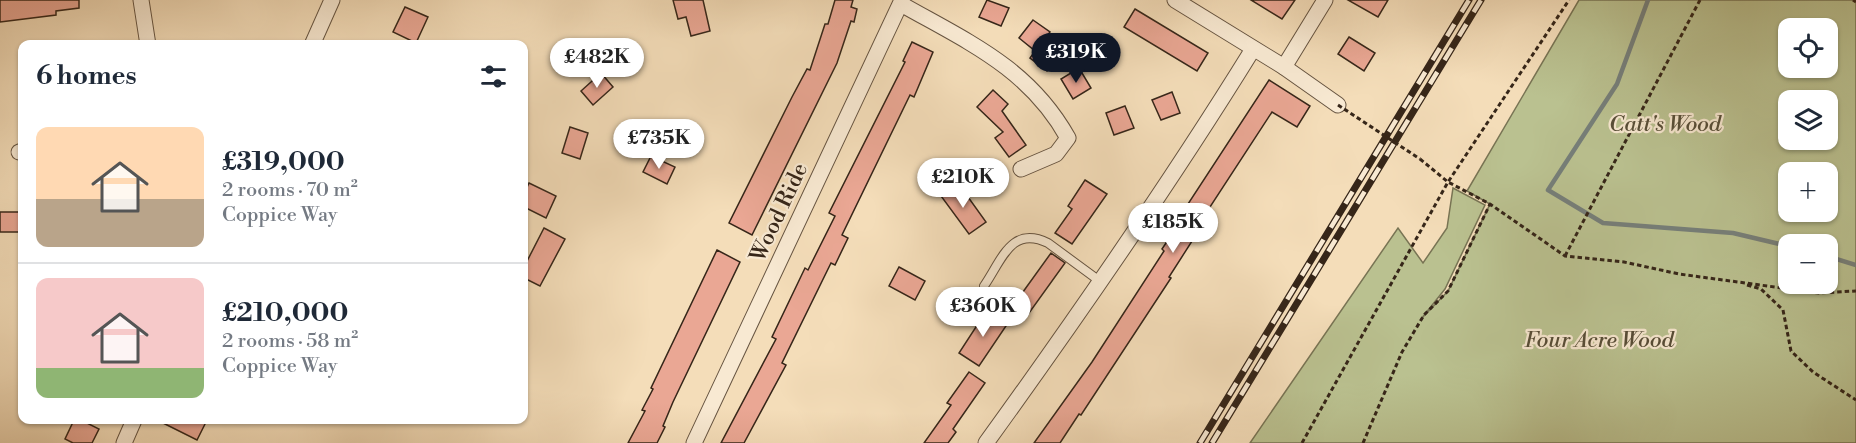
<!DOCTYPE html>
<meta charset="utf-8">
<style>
:root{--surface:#fff;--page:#f2f2f3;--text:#1f2937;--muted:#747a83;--line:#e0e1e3;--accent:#111827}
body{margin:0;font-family:"Libre Bodoni",serif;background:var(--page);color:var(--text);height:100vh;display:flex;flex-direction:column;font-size:22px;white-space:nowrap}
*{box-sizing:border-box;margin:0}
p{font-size:20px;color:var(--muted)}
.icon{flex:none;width:33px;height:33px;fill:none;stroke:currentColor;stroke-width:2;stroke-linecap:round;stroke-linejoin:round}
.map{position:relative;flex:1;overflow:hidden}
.drawer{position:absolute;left:18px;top:40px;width:510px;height:384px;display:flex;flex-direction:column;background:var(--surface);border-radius:12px;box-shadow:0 2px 4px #0004}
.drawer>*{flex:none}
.buttons{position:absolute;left:1778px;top:18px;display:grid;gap:12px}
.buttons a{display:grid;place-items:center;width:60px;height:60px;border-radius:12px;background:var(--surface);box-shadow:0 2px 4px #0004;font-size:30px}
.price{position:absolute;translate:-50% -51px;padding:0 14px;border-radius:21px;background:#fff;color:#222;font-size:20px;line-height:39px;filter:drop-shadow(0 2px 3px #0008)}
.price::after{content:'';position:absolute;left:50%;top:36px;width:18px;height:14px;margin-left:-9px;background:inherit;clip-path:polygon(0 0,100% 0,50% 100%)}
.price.on{background:var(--accent);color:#fff}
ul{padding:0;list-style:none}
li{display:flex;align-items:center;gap:18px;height:150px;padding:0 18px}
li+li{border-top:2px solid var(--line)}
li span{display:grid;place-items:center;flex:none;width:168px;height:120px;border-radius:12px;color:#555}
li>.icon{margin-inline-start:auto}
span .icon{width:72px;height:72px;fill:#fffc;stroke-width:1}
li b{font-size:26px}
h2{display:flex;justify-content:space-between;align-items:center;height:72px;padding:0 18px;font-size:26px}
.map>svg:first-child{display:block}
.green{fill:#bac190;stroke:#787454;stroke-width:1.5;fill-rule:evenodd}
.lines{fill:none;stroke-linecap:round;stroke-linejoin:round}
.stream{stroke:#767f7a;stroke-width:4.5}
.building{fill:#eaa794;stroke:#362619;stroke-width:1.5}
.lane-casing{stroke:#665441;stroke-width:10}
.street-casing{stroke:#665441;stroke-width:17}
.path{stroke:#362619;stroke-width:3;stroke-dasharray:4.5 3;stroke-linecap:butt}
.lane{stroke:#f8e9d2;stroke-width:8}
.street{stroke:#f8e9d2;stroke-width:15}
.rail-casing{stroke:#362619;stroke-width:7}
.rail{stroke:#f8e9d2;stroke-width:4.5;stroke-dasharray:14;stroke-linecap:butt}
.path-bridge{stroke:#362619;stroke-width:3;stroke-dasharray:4.5 3;stroke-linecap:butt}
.labels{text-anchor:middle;stroke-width:4.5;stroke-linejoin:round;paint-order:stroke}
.park-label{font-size:22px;font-style:italic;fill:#574d37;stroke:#f8e9d2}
.street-label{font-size:22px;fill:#362619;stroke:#f8e9d2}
</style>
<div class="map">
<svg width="1856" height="443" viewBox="0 0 1856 443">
<rect width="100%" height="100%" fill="#f4ddb9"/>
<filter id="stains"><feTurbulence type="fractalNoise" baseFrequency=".00333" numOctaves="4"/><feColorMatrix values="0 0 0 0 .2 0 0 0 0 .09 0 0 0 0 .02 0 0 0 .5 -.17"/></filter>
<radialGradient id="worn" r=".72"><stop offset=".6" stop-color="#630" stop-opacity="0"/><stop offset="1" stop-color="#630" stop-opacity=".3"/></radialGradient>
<path class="green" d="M1579,0H1856V443H1250L1398,228L1423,263L1447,228L1453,188L1485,205L1445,289L1421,319L1448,291L1490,204L1467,191ZM1788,28H1827V68H1788ZM1788,100H1827V140H1788ZM1827,172V212H1788V172ZM1788,244H1827V284H1788Z"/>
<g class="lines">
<g class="stream">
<path d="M1648,0L1617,84L1548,190L1603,223L1733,233L1788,246"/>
<path d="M1827,256L1856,265"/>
</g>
</g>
<g class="building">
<path d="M0,0H79V8L56,11V15L0,22Z"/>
<path d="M673,0H703L710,31L691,36L686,17L678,19Z"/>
<path d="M835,0H853L851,7L857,9L854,22L851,21L837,63L752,235L729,223L792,97L807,69L810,70L825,24H828Z"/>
<path d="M987,0L1009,8L1001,26L979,17Z"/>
<path d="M1251,0H1295L1282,19Z"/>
<path d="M1348,0H1388L1378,17Z"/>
<path d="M405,7L428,17L416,43L393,32Z"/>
<path d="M1135,9L1208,53L1197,71L1124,27Z"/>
<path d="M1033,20L1050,32L1045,39L1061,52L1047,71L1030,58L1035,51L1019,38Z"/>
<path d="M1349,37L1375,53L1364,71L1338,54Z"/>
<path d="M912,42L933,52L914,97L910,95L842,235L848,238L835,265L831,263L782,363L786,365L744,443H721L776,339L772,337L805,268L808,270L835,216L829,213L905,62L903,61Z"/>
<path d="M1079,68L1091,88L1073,99L1061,79Z"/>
<path d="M601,73L613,87L593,105L581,91Z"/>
<path d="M1269,80L1310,106L1297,127L1272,112L1191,236L1194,238L1169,277L1171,278L1081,415L1079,414L1060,443H1034L1092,362L1164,251L1162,249L1189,209L1186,207Z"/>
<path d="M993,90L1008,104L1002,111L1026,145L1009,157L995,138L1003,132L977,107Z"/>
<path d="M1172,92L1180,113L1161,120L1152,100Z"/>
<path d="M1125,106L1134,128L1114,135L1106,113Z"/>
<path d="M570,127L588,133L580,159L562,153Z"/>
<path d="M651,156L675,167L667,184L643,172Z"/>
<path d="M1085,180L1107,194L1072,244L1055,233L1072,209L1068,206Z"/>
<path d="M529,183L556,196L546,218L524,207V194Z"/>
<path d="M958,183L986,222L969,234L941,196Z"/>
<rect x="0" y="212" width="22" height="20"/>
<path d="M544,228L565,239L540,286L524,278V267Z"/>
<path d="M717,250L740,262L673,402L663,426L665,427L657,443H628L645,411L642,410L653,389L651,388Z"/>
<path d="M1051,253L1065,263L1024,320L1010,310Z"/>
<path d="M899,267L925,281L915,300L889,286Z"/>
<path d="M987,310L1008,323L979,366L959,353Z"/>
<path d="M969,372L985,383L953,429L956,432L948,443H924L951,405L947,403Z"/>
<path d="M74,420H81L99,429L92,443H73L65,439Z"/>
<path d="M157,420H207L197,440Z"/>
</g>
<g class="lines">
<defs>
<path id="lane" d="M984,286C1002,260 1011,225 1048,243L1101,282"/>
<g id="street">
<path d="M141,0L148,45"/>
<path d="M1175,0L1284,67L1338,105"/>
<path d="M901,4C968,42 1029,68 1068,138L1056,154L1021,169"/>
<path d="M312,45L332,0"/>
<path d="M1284,67L1325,0"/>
<path d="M19,152L22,151"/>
<path d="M124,443L134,420"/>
<path d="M694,443L902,0"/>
<path d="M986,443C1080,313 1169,185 1253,49"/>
</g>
</defs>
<use href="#lane" class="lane-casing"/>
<use href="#street" class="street-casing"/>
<g class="path">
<path d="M1853,0L1856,2"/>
<path d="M1420,159L1448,182L1490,204L1565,256L1624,262L1679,274L1819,293L1856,291"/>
<path d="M1565,256L1700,0"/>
<path d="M1747,285L1761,289L1783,310L1791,351L1813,372L1856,400"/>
<path d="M1302,443L1448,182L1569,0"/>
<path d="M1363,443L1402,352L1424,315L1448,291L1490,204"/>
</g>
<use href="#lane" class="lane"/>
<use href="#street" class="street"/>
<defs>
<g id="rail">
<path d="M1200,443L1469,0"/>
<path d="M1212,443L1481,0"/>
</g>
</defs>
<use href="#rail" class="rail-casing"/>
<use href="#rail" class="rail"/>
<path class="path-bridge" d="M1338,105L1420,159"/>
</g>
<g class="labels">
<g class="park-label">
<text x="1665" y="131">Catt's Wood</text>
<text x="1599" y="347">Four Acre Wood</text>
</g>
<g class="street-label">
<text transform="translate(778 212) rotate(-65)" y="8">Wood Ride</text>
</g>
</g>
<rect width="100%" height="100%" filter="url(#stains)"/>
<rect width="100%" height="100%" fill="url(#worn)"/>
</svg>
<div class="buttons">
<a><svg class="icon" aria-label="locate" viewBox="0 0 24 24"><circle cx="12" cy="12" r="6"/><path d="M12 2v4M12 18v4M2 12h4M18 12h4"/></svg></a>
<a><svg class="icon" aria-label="layers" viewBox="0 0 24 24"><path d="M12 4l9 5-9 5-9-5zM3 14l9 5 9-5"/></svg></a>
<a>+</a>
<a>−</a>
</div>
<b class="price on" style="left:1076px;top:84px">£319K</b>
<b class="price" style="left:597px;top:89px">£482K</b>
<b class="price" style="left:659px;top:170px">£735K</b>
<b class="price" style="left:963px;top:209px">£210K</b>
<b class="price" style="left:1173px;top:254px">£185K</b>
<b class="price" style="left:983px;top:338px">£360K</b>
<section class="drawer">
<h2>6 homes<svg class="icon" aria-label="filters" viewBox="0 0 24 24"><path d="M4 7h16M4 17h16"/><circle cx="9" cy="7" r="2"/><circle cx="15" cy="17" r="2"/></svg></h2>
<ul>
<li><span style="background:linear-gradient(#ffd9b3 60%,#b9a48a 0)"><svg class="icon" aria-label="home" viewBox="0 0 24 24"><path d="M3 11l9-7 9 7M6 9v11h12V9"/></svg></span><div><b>£319,000</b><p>2 rooms · 70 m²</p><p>Coppice Way</p></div></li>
<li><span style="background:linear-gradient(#f6c9c9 75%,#8fb573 0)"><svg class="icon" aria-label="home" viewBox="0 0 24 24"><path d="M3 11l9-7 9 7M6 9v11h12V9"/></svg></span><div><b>£210,000</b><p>2 rooms · 58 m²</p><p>Coppice Way</p></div></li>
</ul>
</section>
</div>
